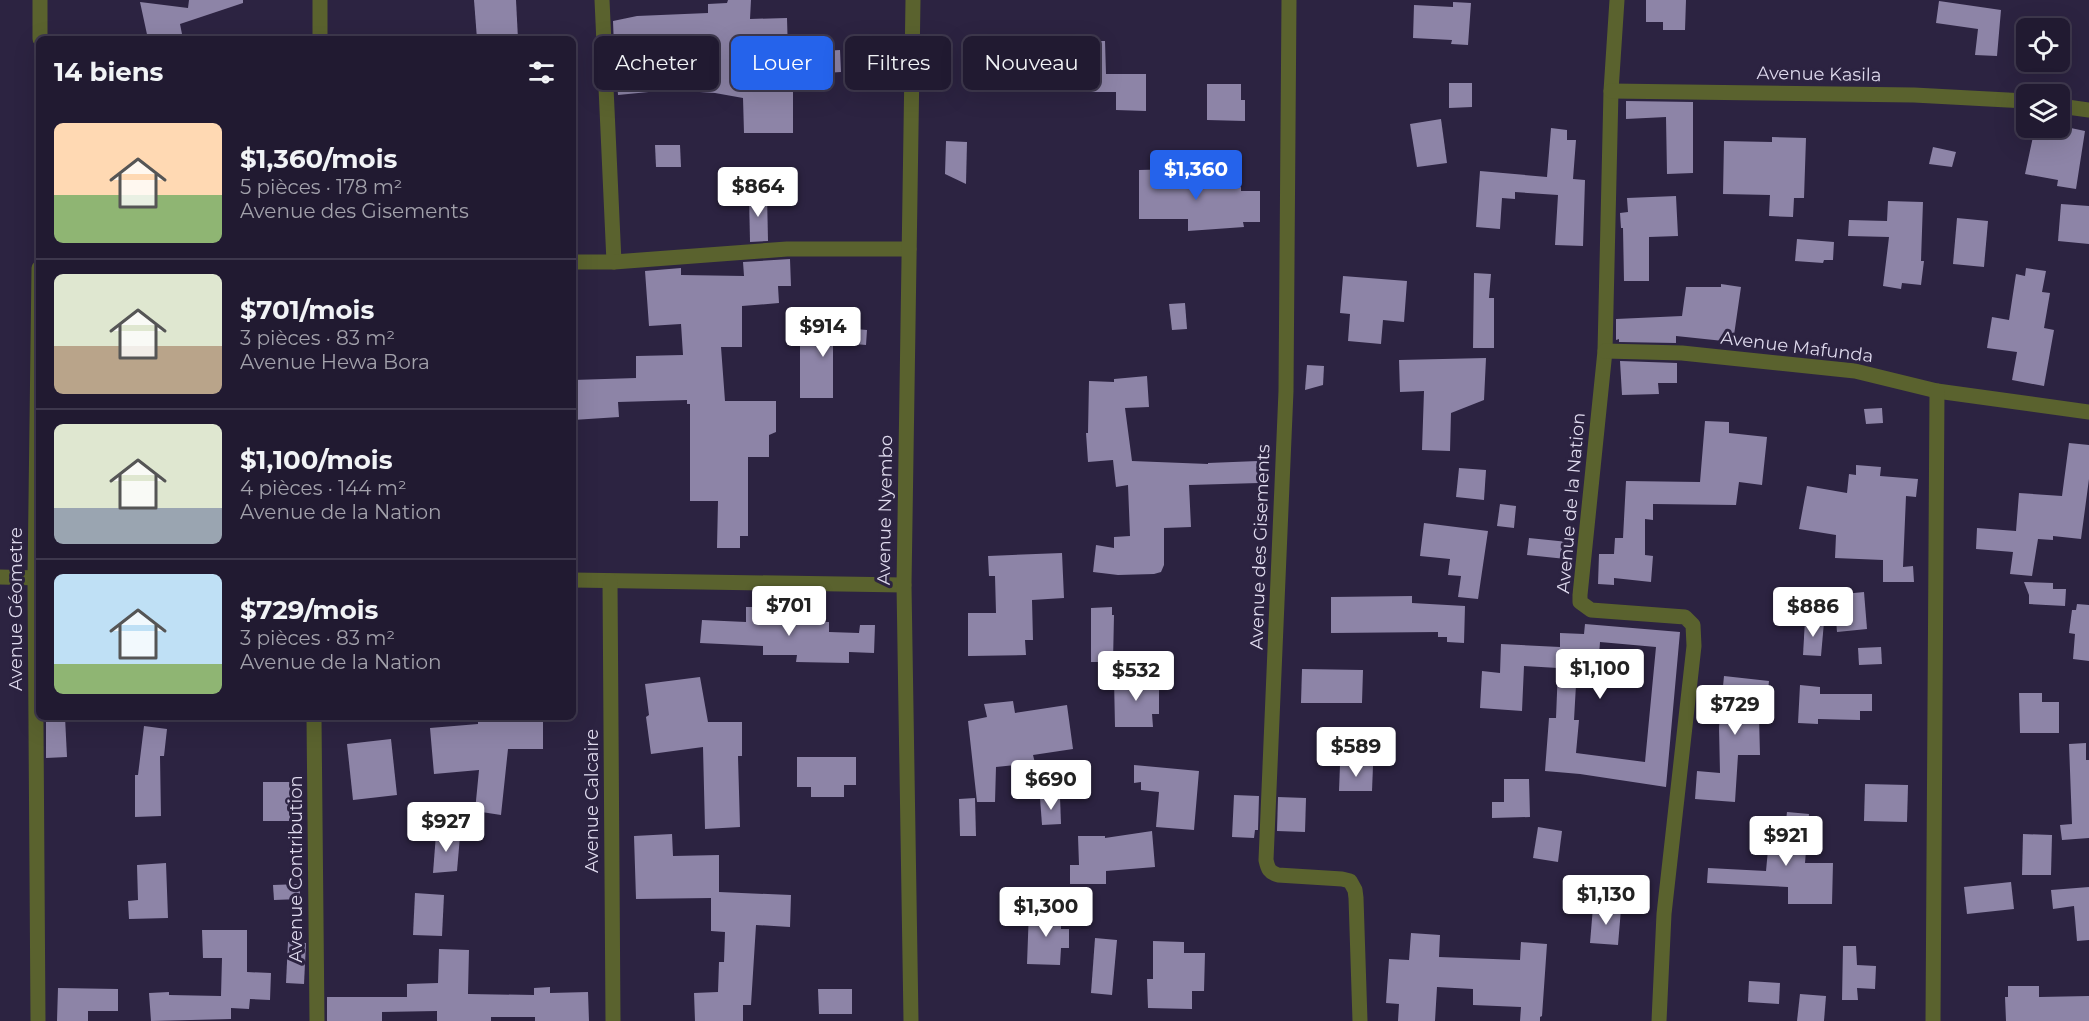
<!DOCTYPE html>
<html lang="fr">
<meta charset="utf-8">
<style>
:root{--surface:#211a31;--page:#2d273d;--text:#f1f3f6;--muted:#a2a1ab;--line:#3e384d;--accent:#2563eb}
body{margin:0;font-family:Montserrat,sans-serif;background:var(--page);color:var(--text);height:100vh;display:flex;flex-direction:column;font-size:22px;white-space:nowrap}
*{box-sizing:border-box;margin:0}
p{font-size:20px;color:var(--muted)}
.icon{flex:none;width:33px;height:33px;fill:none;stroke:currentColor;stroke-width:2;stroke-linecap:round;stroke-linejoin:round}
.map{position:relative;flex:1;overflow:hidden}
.panel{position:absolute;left:36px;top:36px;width:540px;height:684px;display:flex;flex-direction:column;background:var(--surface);border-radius:9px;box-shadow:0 6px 24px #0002,0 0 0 2px var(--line)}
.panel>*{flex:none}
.banner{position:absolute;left:594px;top:36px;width:570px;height:54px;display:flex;gap:12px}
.controls{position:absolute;left:2016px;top:18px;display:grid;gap:12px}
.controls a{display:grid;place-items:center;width:54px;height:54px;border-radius:9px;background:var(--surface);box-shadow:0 6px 24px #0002,0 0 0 2px var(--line);font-size:30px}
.price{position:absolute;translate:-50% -51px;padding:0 14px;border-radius:6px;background:#fff;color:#222;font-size:20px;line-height:39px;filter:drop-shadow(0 2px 3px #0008)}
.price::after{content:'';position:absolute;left:50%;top:36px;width:18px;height:14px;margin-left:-9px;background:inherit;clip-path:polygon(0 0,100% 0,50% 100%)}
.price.active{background:var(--accent);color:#fff}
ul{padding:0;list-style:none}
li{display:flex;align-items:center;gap:18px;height:150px;padding:0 18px}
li+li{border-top:2px solid var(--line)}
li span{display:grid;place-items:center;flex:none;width:168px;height:120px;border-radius:9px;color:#555}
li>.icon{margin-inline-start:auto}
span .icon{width:72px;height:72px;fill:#fffc;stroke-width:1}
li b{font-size:26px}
h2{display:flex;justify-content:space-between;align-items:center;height:72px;padding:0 18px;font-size:26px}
.tag{padding:0 21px;border-radius:9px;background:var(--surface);box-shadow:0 6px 24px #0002,0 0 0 2px var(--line);font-size:21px;line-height:54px}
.tag.active{background:var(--accent);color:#fff}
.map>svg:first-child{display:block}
.building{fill:#8d84a7;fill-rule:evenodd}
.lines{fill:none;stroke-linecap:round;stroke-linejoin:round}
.minor{stroke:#5a622e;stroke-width:15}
.labels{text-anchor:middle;stroke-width:6;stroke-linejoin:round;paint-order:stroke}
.street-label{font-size:18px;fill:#ded9ed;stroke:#2c2341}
</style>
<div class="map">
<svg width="2089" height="1021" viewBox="0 0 2089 1021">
<rect width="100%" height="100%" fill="#2c2341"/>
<g class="building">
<path d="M189,0H243V3L180,24L183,39H148L140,2L188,8Z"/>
<path d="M474,0H516L518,39H477Z"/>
<path d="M728,0H751L750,19L787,18L788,53L840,50L841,72L809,74L810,88L793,89V133H744L743,98L715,93L669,90L618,95L617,80L645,77L644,48L614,47L613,21L637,16L708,13V4L727,3Z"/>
<path d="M1646,0H1686L1685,30H1663V22H1646Z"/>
<path d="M1939,1L2001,10L1997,56L1975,55L1978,29L1936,23Z"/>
<path d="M1453,2L1471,3L1468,45L1451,44L1452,40L1413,38L1414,5L1453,7Z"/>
<path d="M1073,41H1105L1106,74H1146V111L1116,110V92H1086V81H1074Z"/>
<path d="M1449,83H1472V107L1449,108Z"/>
<path d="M1207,84H1241V100H1245V121L1207,120Z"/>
<path d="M1626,101L1693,102V173L1667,174L1666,117L1626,119Z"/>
<path d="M1441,119L1447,163L1417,167L1410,124Z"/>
<path d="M2066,127L2085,131L2076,189L2057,186L2058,180L2025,174L2034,132L2065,138Z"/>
<path d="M1551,128L1567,130V140H1576L1573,179L1585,180L1583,246L1555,245L1558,195L1515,192V199L1502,198L1500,229L1476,227L1480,171L1547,177Z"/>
<path d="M1772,137L1806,138L1804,198H1794L1793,217L1769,216L1770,195L1723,194L1724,141L1772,142Z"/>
<path d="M946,141L967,142L966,184L945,174Z"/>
<path d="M655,145H680L681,167H656Z"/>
<path d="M1933,147L1956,152L1952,167L1929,164Z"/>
<path d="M1179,169V179L1191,178V183L1229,180L1230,188L1241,187V191H1260V222H1243L1244,227L1188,231V219H1139V170Z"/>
<path d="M767,194L768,241L750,242L749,195Z"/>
<path d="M1676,196L1678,236L1649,237V281H1624L1623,228H1621L1620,213L1628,212L1627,198Z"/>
<path d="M1888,201L1923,202L1921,261H1924L1921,285L1902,283L1901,289L1883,286L1889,237L1848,236L1849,220L1887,221Z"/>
<path d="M2061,204L2089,206V244L2058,241Z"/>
<path d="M1957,218L1988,221L1984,267L1953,264Z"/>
<path d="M1797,239L1834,242L1833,260H1824L1823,263L1795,261Z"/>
<path d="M790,259L791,286H778L779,303L742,306V347H721L725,401H776V432L769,435V457H748V536H740V548H717L718,501H690V404H687V400L618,402L619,417L573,420V380L636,378V356L683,355L681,324L649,326L645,271L681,268V275L744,276L743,262Z"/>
<path d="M2026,268L2046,271L2042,292L2050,293L2044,328L2054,330L2044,386L2012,380L2017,352L1987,348L1992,317L2009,320L2016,274L2025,276Z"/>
<path d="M1474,273L1491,274L1489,298H1494V348H1473Z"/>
<path d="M1343,276L1407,281L1404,322L1383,320L1381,344L1348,341L1350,314L1340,313Z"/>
<path d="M1721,284L1741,287L1733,342L1676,336V343L1619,342V339L1616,340V319L1682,316L1686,287H1721Z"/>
<path d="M1185,303L1187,329L1172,330L1169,304Z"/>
<path d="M809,325L867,330L866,345L833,342V398H800V336H808Z"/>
<path d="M1486,358L1484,400L1451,413L1450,451L1422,450L1424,391L1400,392L1399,360Z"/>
<path d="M1620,361L1677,363V383H1658L1659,394L1622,395Z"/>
<path d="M1307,365L1324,366L1323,385L1305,390Z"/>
<path d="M1147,376L1149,407L1125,408L1132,461L1208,464V463L1258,461L1259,483L1189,485L1191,527L1164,528V565L1161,572L1154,574L1118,575L1093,572L1096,545L1114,548V537L1130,536L1128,485L1116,487L1113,460L1088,462L1086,433H1088L1089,381L1114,382V379Z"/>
<path d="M1882,408L1883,423L1866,424L1864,409Z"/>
<path d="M1705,421L1729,422V433L1767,437L1762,485L1739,482L1736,505L1653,504V520L1645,519V555L1653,556L1651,582L1614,578V585L1598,584L1599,554H1614L1615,538H1623L1626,481L1700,482Z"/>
<path d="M2069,443L2089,445V479L2081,539L2053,536V540L2038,539L2032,576L2010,574L2013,552L1976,549L1977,528L2016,531L2019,493L2062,496Z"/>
<path d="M1856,465L1881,467L1880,476L1918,479L1916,497L1906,496L1903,567L1913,566L1914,582H1883V560L1835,558L1836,535L1799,529L1807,486L1847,493L1849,474L1856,475Z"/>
<path d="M1459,468L1486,470L1484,500L1456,497Z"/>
<path d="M1500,504L1516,506L1514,528L1497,526Z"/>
<path d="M1424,523L1488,531L1478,599L1458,597L1461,576L1448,575L1450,559L1420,556Z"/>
<path d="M1529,538L1568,542L1566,559L1527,555Z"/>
<path d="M1062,553L1064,598L1032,600L1033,640H1025L1026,655L968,656V613H996L995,576H989L988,556Z"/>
<path d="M2024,582L2053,583V589H2066L2065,606L2029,604V595Z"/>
<path d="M1864,592L1867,629L1837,632L1834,595Z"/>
<path d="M1412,596V603L1465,606L1464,643L1447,642V637H1438V632L1331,633V597Z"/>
<path d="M2077,604L2089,605V661L2073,659L2075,634L2069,633L2072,610H2076Z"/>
<path d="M746,607H776V621L829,622V632L859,633L860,625H875L874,653L849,652V663L796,662L797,655H763V646L700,643L702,620L746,622Z"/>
<path d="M1112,607V615H1114L1113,662H1091V608Z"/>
<path d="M1805,620L1824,622L1821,656L1803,655Z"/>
<path d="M1585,624L1680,632L1666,787L1580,774L1545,771L1549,718H1556L1558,668L1524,666L1522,711L1480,708L1482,671L1500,673L1501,644L1560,647V633L1584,634ZM1600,642L1656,647L1645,762L1576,753L1579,720H1574L1577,667L1598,669Z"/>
<path d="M1881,647L1882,664L1859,665L1858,648Z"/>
<path d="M1302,669L1363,670L1362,703H1301Z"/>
<path d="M1724,676L1769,681L1765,718L1759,717L1760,755H1738L1735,802L1695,799L1697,771L1720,773L1719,727Z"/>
<path d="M700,677L708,722H742V756H738L740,827L705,829L703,747L651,754L646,717L649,715L645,684Z"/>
<path d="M1159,678V714H1152L1153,727H1115L1114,679Z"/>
<path d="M1800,685L1820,687V694H1872V711H1860V720L1818,719V724L1798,723Z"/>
<path d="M2019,693H2042V702H2059V733H2020Z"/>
<path d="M1013,701L1015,713L1067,705L1073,749L1033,755L1035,763L996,767L995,802H977L968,721L987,717L984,704Z"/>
<path d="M46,717H65L67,757L46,758Z"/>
<path d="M478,717H543V749H508L501,815L475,811L479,770L434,774L430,728L478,724Z"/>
<path d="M144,726L167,729L164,756H160L161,816L135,817V775H138Z"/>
<path d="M391,739L397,795L353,800L347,744Z"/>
<path d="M2086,743V760H2089V838L2062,840L2060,825L2072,824L2069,744Z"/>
<path d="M797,757H856V785H844V797H811V787H797Z"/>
<path d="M1134,765L1199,771L1194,830L1156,827L1159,792L1141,790V782L1134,783Z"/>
<path d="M1340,765L1373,766L1372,791H1339Z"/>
<path d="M1504,779H1529L1530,817L1492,818V802H1504Z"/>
<rect x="263" y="782" width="27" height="39"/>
<path d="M1865,784L1908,785L1907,822L1864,821Z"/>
<path d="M1234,795L1259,796L1258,830H1255L1254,838L1232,837Z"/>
<path d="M1060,797L1061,824L1042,825L1040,798Z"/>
<path d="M1278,797L1306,798L1305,832L1277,831Z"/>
<path d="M975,798L976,836H960L959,799Z"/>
<path d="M1787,812L1809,814L1805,863H1833L1832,904H1788V887L1707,883L1708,868L1766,871L1770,828L1785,829Z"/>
<path d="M1538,827L1562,831L1558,862L1533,858Z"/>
<path d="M1152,831L1155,867L1106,871V884H1070V865H1079L1078,836H1105V838Z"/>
<path d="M436,834L460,836L457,871L433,873Z"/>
<path d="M672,834L673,856L719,855V892L791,895L790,927L756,925L751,1005H743V1021H695L694,993L718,992L719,962H724L725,932L711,931V898L636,899L634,836Z"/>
<path d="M2023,834L2052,835L2051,875H2022Z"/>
<path d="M166,863L168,918L129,919L128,901L138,900L137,865Z"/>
<rect x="1612" y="875" width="31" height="19"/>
<path d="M2011,882L2014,909L1967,914L1964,887Z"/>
<path d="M300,884V899L274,900L273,885Z"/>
<path d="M2089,887V940L2077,941L2074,906L2053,909L2051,890Z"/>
<path d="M415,893L444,895L442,936L413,935Z"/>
<path d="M1593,907L1621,909L1618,945L1590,943Z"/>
<path d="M1029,910L1061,911V929H1069V948H1061L1060,965L1027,964Z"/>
<path d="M202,930H247V972L271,973L270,1000L250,999L249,1009L231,1008V1019L151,1021L149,993L169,992V995L221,996L222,958H203Z"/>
<path d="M1411,933L1440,935L1439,957L1520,960L1521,942L1547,944L1542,1016L1540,1017V1021H1520L1521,1007L1473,1005V989L1437,987L1435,1021H1398L1399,1004L1386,1003L1389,959L1409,960Z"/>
<path d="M1095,938L1117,940L1112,995L1091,993Z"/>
<path d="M1153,941L1184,942V953H1205L1204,991H1192V1009L1148,1008L1147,979H1153Z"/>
<path d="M288,942L306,943L304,984L286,983Z"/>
<path d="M1843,946H1856L1857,965L1876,966L1875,989L1857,988L1858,1000H1842Z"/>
<path d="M439,949L469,950L468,994L534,995V988L550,987V993L588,992L589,1021H535V1017H491V1021H437V1011L382,1012V1021H327V997H407V984L438,983Z"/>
<path d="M1749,981L1780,983L1779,1004L1748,1002Z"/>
<path d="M2008,986H2039V997L2089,996V1021H2006L2005,997H2008Z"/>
<path d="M58,988L118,989V1011H88V1021H57Z"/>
<path d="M818,989H852V1014H819Z"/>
<path d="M1800,994L1826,996L1824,1021H1797Z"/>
</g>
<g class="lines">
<g class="minor">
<path d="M320,0V39"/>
<path d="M602,0L614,262"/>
<path d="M1289,0L1286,391L1266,860C1268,869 1269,872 1278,875L1342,879L1350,881L1355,890L1356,898L1360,1021"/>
<path d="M1617,0L1611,91L1605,351L1580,595V602L1591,610L1685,617L1693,625L1694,646L1664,914L1659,1021"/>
<path d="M40,39V0"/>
<path d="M1611,91L1914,95L2026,101"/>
<path d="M2060,106L2089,110"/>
<path d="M573,262H614L787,249H909"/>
<path d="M1605,351L1682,353L1855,371L1937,391L2089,412"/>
<path d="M0,577L39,578"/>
<path d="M573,580L904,585"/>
<path d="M610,581L613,1021"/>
<path d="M314,717L317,1021"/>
<path d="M38,1021L35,578L39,268"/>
<path d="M911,1021L904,585L913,0"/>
<path d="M1933,1021L1937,391"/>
</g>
</g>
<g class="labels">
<g class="street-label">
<text transform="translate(1819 74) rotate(1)" y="6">Avenue Kasila</text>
<text transform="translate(1797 347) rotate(7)" y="6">Avenue Mafunda</text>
<text transform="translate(1571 503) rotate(-85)" y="6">Avenue de la Nation</text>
<text transform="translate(885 510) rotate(-89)" y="6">Avenue Nyembo</text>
<text transform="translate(1260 547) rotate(-88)" y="6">Avenue des Gisements</text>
<text transform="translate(16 609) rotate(-90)" y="6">Avenue Géometre</text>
<text transform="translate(592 801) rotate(-90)" y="6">Avenue Calcaire</text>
<text transform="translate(296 869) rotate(-90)" y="6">Avenue Contribution</text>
</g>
</g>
</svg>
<div class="controls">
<a><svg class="icon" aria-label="locate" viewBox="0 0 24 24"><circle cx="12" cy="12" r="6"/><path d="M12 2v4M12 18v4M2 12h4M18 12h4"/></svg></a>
<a><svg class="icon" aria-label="layers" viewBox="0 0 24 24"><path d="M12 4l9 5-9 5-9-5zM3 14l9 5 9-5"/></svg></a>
</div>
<b class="price active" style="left:1196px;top:201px">$1,360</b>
<b class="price" style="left:758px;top:218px">$864</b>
<b class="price" style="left:823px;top:358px">$914</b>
<b class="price" style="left:789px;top:637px">$701</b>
<b class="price" style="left:1813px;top:638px">$886</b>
<b class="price" style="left:1600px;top:700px">$1,100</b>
<b class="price" style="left:1136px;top:702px">$532</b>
<b class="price" style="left:1735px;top:736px">$729</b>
<b class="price" style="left:1356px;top:778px">$589</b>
<b class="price" style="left:1051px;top:811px">$690</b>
<b class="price" style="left:446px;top:853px">$927</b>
<b class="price" style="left:1786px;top:867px">$921</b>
<b class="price" style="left:1606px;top:926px">$1,130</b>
<b class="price" style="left:1046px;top:938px">$1,300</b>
<div class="banner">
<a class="tag">Acheter</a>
<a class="tag active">Louer</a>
<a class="tag">Filtres</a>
<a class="tag">Nouveau</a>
</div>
<section class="panel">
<h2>14 biens<svg class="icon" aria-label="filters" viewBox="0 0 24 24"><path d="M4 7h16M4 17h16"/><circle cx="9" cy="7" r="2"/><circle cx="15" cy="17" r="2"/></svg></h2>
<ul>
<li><span style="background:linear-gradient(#ffd9b3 60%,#8fb573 0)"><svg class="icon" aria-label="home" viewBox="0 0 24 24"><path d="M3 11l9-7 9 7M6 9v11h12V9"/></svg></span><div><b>$1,360/mois</b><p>5 pièces · 178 m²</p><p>Avenue des Gisements</p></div></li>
<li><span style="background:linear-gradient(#dfe7d0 60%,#b9a48a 0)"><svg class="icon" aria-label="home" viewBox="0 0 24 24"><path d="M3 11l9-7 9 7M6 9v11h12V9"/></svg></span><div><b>$701/mois</b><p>3 pièces · 83 m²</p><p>Avenue Hewa Bora</p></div></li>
<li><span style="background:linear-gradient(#dfe7d0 70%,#9aa5b1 0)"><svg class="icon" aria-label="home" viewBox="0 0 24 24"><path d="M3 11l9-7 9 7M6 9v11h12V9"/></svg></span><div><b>$1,100/mois</b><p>4 pièces · 144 m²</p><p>Avenue de la Nation</p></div></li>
<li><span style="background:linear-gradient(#bfe0f5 75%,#8fb573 0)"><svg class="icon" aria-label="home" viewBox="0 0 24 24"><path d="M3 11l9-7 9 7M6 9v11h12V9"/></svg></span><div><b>$729/mois</b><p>3 pièces · 83 m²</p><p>Avenue de la Nation</p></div></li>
</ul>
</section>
</div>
